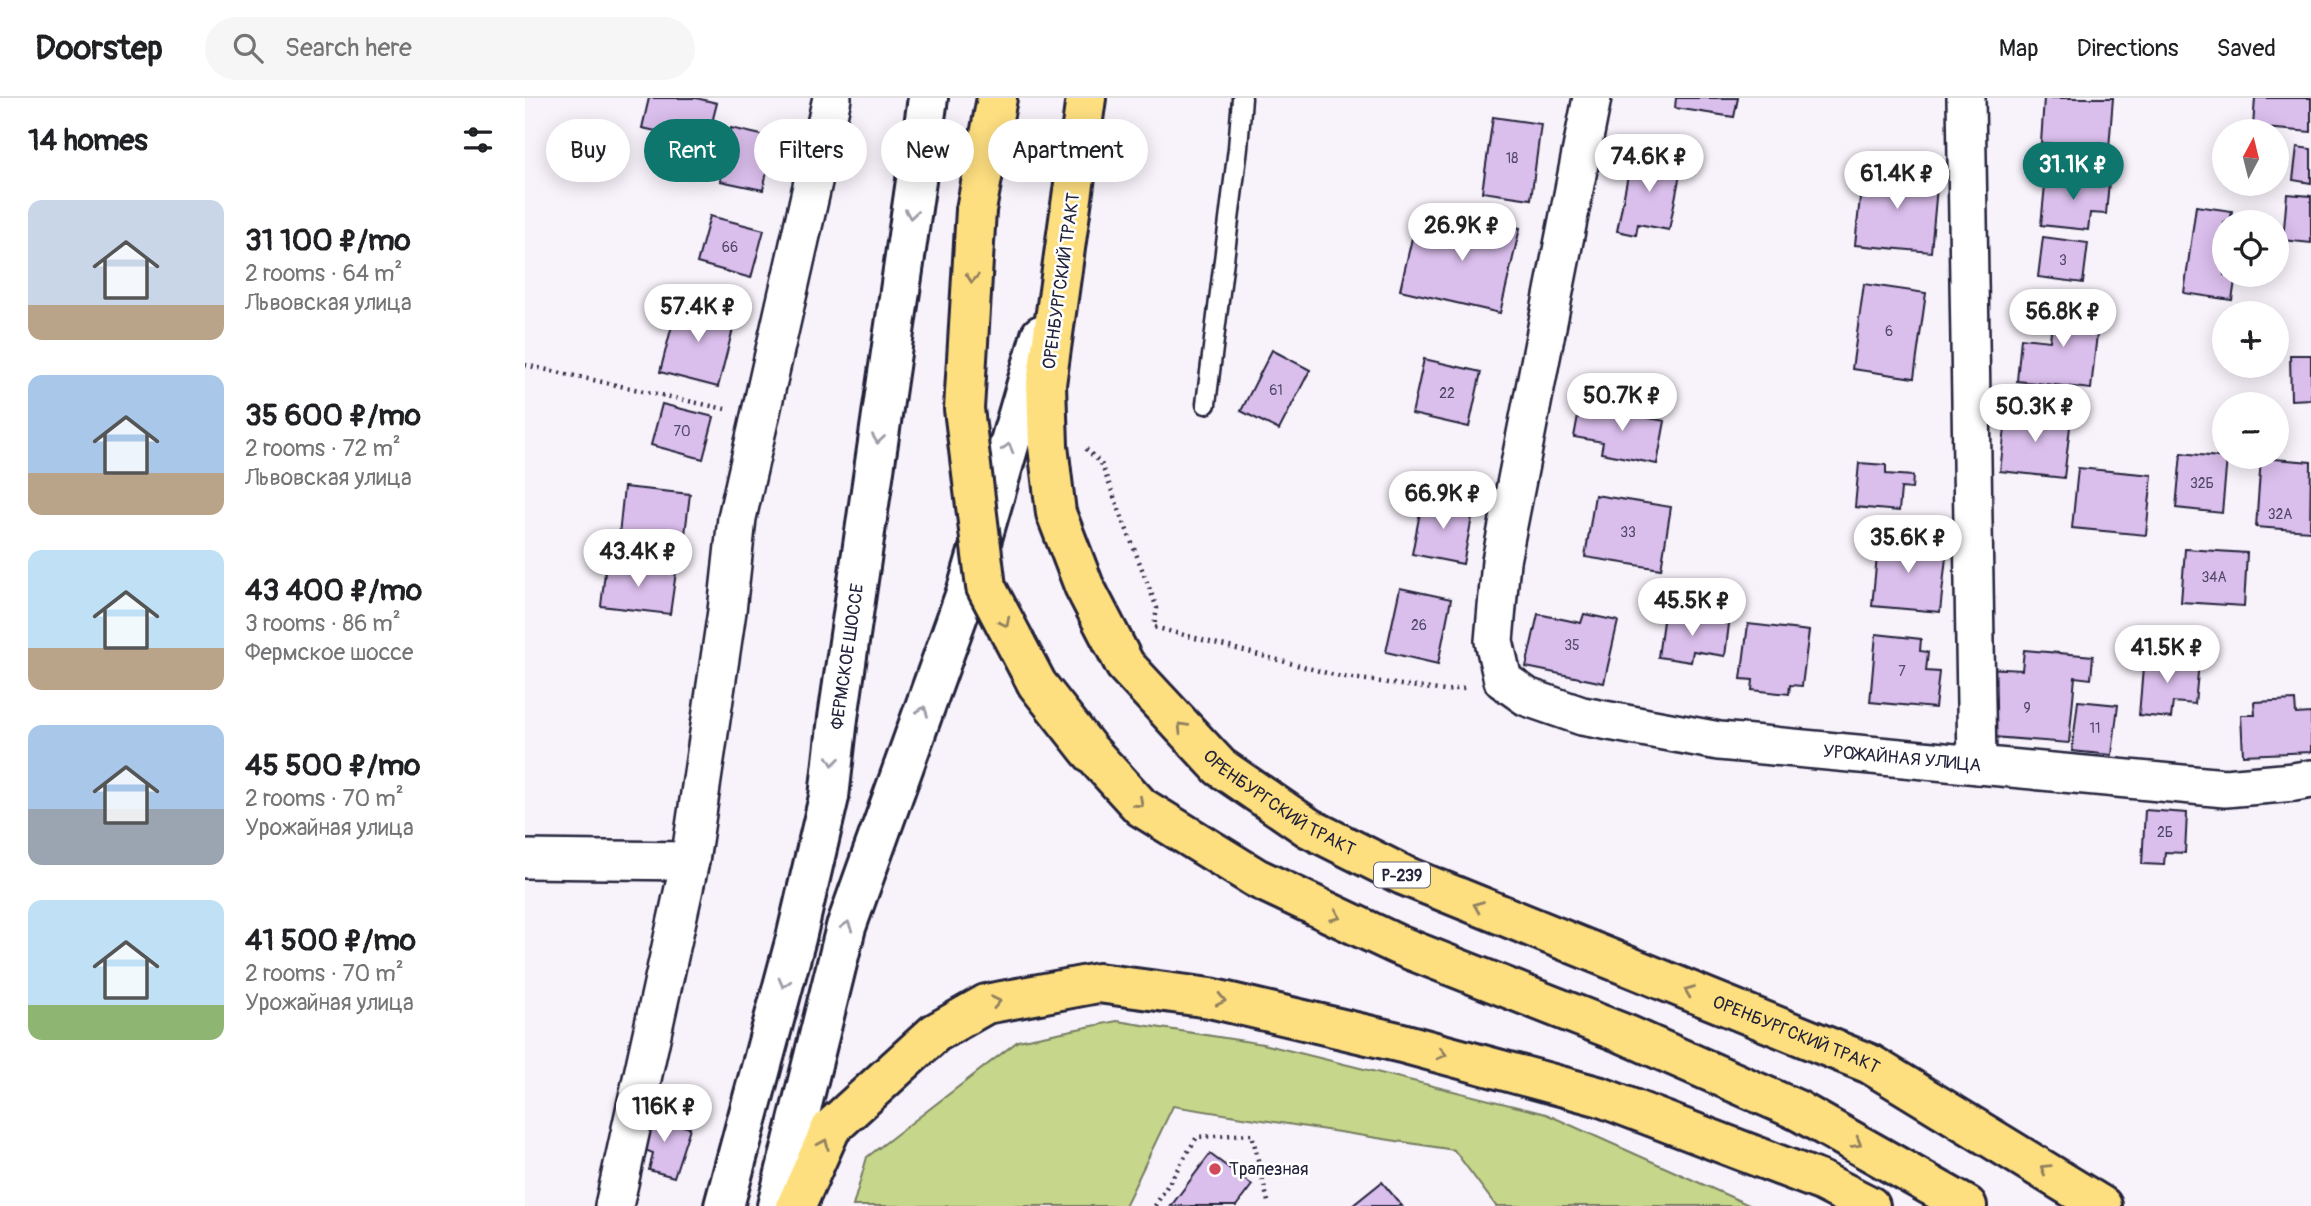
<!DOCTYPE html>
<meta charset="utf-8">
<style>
:root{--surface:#fff;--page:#f6f6f6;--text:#202124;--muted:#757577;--line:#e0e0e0;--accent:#0f766e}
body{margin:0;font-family:Pangolin,sans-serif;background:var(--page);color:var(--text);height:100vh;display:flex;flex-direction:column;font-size:26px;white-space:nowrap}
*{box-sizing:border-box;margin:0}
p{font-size:23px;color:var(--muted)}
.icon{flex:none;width:38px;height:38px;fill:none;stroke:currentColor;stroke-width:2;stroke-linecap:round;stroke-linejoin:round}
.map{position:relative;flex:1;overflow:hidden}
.panel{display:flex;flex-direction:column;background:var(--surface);width:525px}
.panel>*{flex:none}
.hud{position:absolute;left:21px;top:21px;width:665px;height:63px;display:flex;gap:14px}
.needle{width:46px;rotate:7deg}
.tools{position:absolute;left:1687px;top:21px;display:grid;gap:14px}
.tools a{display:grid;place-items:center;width:77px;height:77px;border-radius:50%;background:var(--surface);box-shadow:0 4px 18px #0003;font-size:35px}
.price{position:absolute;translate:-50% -60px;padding:0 16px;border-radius:24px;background:#fff;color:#222;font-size:23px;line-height:46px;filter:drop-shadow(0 2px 4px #0008)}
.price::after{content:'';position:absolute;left:50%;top:42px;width:21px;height:16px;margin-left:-10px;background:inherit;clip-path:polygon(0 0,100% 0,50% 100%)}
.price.selected{background:var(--accent);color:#fff}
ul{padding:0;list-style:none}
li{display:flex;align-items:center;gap:21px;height:175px;padding:0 28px}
li span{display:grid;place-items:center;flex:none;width:196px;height:140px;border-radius:14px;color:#555}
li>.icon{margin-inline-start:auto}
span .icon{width:84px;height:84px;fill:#fffc;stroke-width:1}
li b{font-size:30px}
h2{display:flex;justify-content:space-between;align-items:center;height:84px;padding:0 28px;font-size:30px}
.pill{padding:0 24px;border-radius:32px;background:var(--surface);box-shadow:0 4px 18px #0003;font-size:24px;line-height:63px}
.pill.selected{background:var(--accent);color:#fff}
header{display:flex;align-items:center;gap:42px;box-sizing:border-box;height:98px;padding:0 35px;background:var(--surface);border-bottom:2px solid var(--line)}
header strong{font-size:33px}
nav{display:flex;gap:38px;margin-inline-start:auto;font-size:24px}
.search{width:490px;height:63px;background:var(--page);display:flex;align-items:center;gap:18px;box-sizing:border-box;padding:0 24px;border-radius:38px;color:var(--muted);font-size:26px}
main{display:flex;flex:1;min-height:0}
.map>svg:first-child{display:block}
.green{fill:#c6d68a;stroke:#747c62;stroke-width:2}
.building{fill:#dabeec;stroke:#22223b;stroke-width:2}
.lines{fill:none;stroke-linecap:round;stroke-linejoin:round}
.lane-casing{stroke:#22223b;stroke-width:23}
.street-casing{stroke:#22223b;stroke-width:42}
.secondary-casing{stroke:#22223b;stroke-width:44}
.primary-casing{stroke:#22223b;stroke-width:44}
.path{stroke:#22223b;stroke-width:4.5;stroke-dasharray:2 5;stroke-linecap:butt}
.lane{stroke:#fff;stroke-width:18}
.street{stroke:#fff;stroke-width:37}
.secondary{stroke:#fff;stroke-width:38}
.primary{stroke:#fedf80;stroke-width:38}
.primary-bridge-casing{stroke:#22223b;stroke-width:44;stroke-linecap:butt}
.primary-bridge{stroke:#fedf80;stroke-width:38}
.oneway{stroke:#9c9ca7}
.oneway2{stroke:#90805e}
.poi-dot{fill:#d1495b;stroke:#fff;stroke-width:2.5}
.labels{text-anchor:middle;stroke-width:5;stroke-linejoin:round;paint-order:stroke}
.number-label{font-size:14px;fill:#504967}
.shield{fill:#fff;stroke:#646476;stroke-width:2}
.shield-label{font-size:16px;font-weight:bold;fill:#22223b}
.street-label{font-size:18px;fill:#22223b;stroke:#fff}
.poi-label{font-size:18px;fill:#22223b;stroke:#fff;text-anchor:start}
</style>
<header>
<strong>Doorstep</strong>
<div class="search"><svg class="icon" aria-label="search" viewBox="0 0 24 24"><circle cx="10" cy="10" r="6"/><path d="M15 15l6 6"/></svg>Search here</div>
<nav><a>Map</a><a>Directions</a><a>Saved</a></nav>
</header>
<main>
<section class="panel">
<h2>14 homes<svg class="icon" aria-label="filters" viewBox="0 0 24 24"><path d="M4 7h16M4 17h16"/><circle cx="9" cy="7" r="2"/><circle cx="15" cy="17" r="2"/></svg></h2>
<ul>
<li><span style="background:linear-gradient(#c9d6e8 75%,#b9a48a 0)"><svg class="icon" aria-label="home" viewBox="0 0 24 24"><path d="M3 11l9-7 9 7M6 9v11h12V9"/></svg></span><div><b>31 100 ₽/mo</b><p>2 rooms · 64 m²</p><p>Львовская улица</p></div></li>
<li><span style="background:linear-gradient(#a9c7e8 70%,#b9a48a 0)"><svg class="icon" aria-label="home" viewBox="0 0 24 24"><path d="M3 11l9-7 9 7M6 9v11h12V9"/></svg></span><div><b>35 600 ₽/mo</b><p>2 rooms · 72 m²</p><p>Львовская улица</p></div></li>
<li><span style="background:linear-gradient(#bfe0f5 70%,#b9a48a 0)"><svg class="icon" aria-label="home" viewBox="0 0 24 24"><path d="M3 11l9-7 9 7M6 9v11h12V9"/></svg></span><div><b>43 400 ₽/mo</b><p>3 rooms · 86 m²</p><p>Фермское шоссе</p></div></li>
<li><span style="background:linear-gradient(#a9c7e8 60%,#9aa5b1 0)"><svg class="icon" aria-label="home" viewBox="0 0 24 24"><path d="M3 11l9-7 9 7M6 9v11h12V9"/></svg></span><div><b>45 500 ₽/mo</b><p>2 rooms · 70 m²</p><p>Урожайная улица</p></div></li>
<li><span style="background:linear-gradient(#bfe0f5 75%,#8fb573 0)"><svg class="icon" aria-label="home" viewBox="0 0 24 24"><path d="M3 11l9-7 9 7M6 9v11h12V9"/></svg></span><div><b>41 500 ₽/mo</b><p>2 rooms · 70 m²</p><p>Урожайная улица</p></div></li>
</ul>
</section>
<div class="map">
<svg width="1786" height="1108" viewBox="0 0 1786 1108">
<rect width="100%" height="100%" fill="#f8f2fb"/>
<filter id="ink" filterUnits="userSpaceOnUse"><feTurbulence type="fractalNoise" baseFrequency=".0143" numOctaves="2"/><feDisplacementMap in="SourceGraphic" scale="14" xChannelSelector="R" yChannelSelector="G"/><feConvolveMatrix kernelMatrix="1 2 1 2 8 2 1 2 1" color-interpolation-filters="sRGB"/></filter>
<g filter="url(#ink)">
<path class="green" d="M592,923L738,946L1021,1016L1226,1108H971L929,1052L648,1008L600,1108H328L342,1059L493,943Z"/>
<g class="building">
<path d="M124,0H171L192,5L182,44L117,30Z"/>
<path d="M1151,0H1213L1209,19L1150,10Z"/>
<path d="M1519,0H1588L1584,50L1516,45Z"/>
<path d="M1730,0H1786V34L1728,29Z"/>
<path d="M968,19L1016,26L1006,101L957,94Z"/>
<path d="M206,30L249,40L238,92L195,83Z"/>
<path d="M1772,49L1786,51V85L1768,82Z"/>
<path d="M1107,57L1157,66L1144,132L1113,126L1111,137L1092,133Z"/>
<path d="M1338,71L1413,78L1406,154L1330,147Z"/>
<path d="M1521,77L1584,84L1581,116L1565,115L1563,132L1516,127Z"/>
<path d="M1762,96L1786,98V145L1758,142Z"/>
<path d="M1671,108L1707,113L1705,124H1699V177H1711L1707,202L1659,195Z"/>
<path d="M938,117L995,130L975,215L875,192L891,123L934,133Z"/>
<path d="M185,118L239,132L226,180L172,165Z"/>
<path d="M1518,139L1563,145L1558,185L1513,179Z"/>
<path d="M1339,186L1401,195L1389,280L1327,271Z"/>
<path d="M1529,203L1575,208L1566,291L1492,283L1496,240L1525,243Z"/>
<path d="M153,204L211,219L193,289L135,274Z"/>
<path d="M747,252L785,272L754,332L716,313Z"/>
<path d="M1765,257H1786V301L1766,302Z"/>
<path d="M899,261L956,274L944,329L887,316Z"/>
<path d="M137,306L189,319L178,361L126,347Z"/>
<path d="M1055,307L1140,323L1132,366L1076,355L1078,344L1049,339Z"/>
<path d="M1482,313L1546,320L1539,380L1475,373Z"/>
<path d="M1656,355L1702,360L1697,415L1651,410Z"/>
<path d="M1736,360L1786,364L1785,433L1731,429Z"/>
<path d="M1334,365L1361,367V376L1388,378L1387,391L1376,390L1374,413L1330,409Z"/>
<path d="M1553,370L1627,377L1621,437L1547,430Z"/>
<path d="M99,389L165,396L159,444L94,437Z"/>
<path d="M1070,397L1146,409L1136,471L1060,459Z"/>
<path d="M898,399L949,409L938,466L887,456Z"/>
<path d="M1354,438L1410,444L1408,458L1421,459L1415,514L1347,508Z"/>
<path d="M1660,451L1722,455L1719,508L1656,504Z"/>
<path d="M81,466L151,474L145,516L76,508Z"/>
<path d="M875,490L926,501L913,566L861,554Z"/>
<path d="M1013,516L1056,525L1059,516L1093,523L1079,585L1001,569Z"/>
<path d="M1139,516L1204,526L1200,558L1168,553L1166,564L1133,559Z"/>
<path d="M1223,526L1284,533L1277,588L1265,587L1264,596L1227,592L1228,582L1216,581Z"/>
<path d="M1351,536L1396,541L1395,553L1403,554L1401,573L1414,574L1410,610L1345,604Z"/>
<path d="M1499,552L1568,558L1566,581L1550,579L1544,645L1455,638L1461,570L1497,572Z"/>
<path d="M1619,558L1674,564L1670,606L1648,604L1646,620L1614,617Z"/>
<path d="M1770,602L1771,616L1786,615V654L1718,657L1716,617H1730L1729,604Z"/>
<path d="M1553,603L1593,607L1587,657L1547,653Z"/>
<path d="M1620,712L1662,715L1660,755L1640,754L1639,767L1617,766Z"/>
<path d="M123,1017L165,1030L149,1079L124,1072L128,1055L113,1049Z"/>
<path d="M685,1056L727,1087L711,1108H646Z"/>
<path d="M857,1084L877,1108H827Z"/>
</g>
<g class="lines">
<defs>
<path id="lane" d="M681,306L713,50L717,0"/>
<g id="street">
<path id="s1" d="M1067,0L976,463L969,543L978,582L1002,599L1057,618L1194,643L1700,690L1769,684L1786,681"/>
<path d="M1441,0L1452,667"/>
<path d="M0,761L165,763"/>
<path d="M89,1108L165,763L202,513L212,420L307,0"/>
</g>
<g id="secondary">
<path id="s2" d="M199,1108L271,840L304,699L313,620L403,0"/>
<path d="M252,1108L321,829L442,492L516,237"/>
</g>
<g id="primary">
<path id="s3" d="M561,0L521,286L523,348L531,415L559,488L600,567L695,669L784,730L878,777L1345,966L1577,1108"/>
<path d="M451,112L472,0"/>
<path d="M1272,1012L1442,1108"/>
<path d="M271,1108L306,1030L410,935L461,906L573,885L685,900L877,945L1076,999L1296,1083L1345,1108"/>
</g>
</defs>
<use href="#lane" class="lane-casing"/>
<use href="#street" class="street-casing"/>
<use href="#secondary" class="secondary-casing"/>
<use href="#primary" class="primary-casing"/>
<g class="path">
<path d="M0,267L200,311"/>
<path d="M561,351L576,365L632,510L629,529L813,578L920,593L943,589"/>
<path d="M630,1108L672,1039L727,1036L744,1108"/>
</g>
<use href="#lane" class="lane"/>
<use href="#street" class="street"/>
<use href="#secondary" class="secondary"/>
<use href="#primary" class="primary"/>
<defs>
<path id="primary-bridge" d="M451,112L439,311L461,489L512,586L564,652L616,709L731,780L873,847L1102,937L1272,1012"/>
</defs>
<use href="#primary-bridge" class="primary-bridge-casing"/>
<use href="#primary-bridge" class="primary-bridge"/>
</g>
<defs><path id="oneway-chevron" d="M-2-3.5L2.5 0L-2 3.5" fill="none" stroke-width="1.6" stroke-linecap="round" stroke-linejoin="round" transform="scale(1.75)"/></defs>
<g class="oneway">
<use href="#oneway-chevron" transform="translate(386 116) rotate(98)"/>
<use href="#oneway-chevron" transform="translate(353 341) rotate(98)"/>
<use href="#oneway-chevron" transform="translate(483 350) rotate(-74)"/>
<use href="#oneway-chevron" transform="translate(398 613) rotate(-70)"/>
<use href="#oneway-chevron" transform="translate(308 663) rotate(97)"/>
<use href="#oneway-chevron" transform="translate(322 828) rotate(-73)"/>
<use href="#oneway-chevron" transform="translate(259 885) rotate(105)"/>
</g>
<g class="oneway2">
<use href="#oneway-chevron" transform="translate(447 180) rotate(94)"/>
<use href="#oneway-chevron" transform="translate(480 524) rotate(63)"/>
<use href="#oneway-chevron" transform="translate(657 629) rotate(-133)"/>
<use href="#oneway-chevron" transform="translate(614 705) rotate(42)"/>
<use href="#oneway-chevron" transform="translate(953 808) rotate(-158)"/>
<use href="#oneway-chevron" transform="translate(811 818) rotate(25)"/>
<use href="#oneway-chevron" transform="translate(1164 893) rotate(-158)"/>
<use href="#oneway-chevron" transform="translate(696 902) rotate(13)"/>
<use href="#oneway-chevron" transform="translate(471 904) rotate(-12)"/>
<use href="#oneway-chevron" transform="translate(917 956) rotate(15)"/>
<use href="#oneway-chevron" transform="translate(1332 1045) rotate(30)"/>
<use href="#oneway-chevron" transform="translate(299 1046) rotate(-66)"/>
<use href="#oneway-chevron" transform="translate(1520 1071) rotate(-148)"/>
</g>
</g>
<circle class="poi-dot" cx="690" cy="1071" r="7"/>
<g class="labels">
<g class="number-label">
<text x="987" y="65">18</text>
<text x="205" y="154">66</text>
<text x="1538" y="167">3</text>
<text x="1364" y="238">6</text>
<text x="751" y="297">61</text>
<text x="922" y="300">22</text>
<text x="157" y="338">70</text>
<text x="1677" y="390">32Б</text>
<text x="1755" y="421">32А</text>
<text x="1103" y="439">33</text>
<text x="1689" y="484">34А</text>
<text x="894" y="532">26</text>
<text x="1047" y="552">35</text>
<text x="1377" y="578">7</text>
<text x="1502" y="615">9</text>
<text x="1570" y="635">11</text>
<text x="1640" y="739">2Б</text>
</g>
<rect class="shield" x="849" y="764.5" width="56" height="25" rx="5"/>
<g class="shield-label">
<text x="877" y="783">Р-239</text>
</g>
<g class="street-label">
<text transform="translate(536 183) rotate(-82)" y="6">ОРЕНБУРГСКИЙ ТРАКТ</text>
<text dy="6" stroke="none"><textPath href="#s2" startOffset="564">ФЕРМСКОЕ ШОССЕ</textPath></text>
<text dy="6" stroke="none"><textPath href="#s1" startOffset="1003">УРОЖАЙНАЯ УЛИЦА</textPath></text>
<text dy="6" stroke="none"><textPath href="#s3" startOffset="794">ОРЕНБУРГСКИЙ ТРАКТ</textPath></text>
<text dy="6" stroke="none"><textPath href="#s3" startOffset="1362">ОРЕНБУРГСКИЙ ТРАКТ</textPath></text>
</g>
<g class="poi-label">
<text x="704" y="1077">Трапезная</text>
</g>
</g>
</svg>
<div class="tools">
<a><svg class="needle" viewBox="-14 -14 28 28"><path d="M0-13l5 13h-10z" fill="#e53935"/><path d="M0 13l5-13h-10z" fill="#757577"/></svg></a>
<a><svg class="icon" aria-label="locate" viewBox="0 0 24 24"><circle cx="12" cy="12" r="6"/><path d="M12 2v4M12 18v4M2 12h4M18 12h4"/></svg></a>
<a>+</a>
<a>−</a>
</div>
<b class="price" style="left:1124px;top:96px">74.6K ₽</b>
<b class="price selected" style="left:1548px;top:104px">31.1K ₽</b>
<b class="price" style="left:1372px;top:113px">61.4K ₽</b>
<b class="price" style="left:937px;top:165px">26.9K ₽</b>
<b class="price" style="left:173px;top:246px">57.4K ₽</b>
<b class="price" style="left:1538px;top:251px">56.8K ₽</b>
<b class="price" style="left:1097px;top:335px">50.7K ₽</b>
<b class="price" style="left:1510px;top:346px">50.3K ₽</b>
<b class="price" style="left:918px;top:433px">66.9K ₽</b>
<b class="price" style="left:1383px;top:477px">35.6K ₽</b>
<b class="price" style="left:113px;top:491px">43.4K ₽</b>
<b class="price" style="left:1167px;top:540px">45.5K ₽</b>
<b class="price" style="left:1642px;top:587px">41.5K ₽</b>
<b class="price" style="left:139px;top:1046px">116K ₽</b>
<div class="hud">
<a class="pill">Buy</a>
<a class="pill selected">Rent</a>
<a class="pill">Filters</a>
<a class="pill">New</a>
<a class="pill">Apartment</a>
</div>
</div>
</main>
